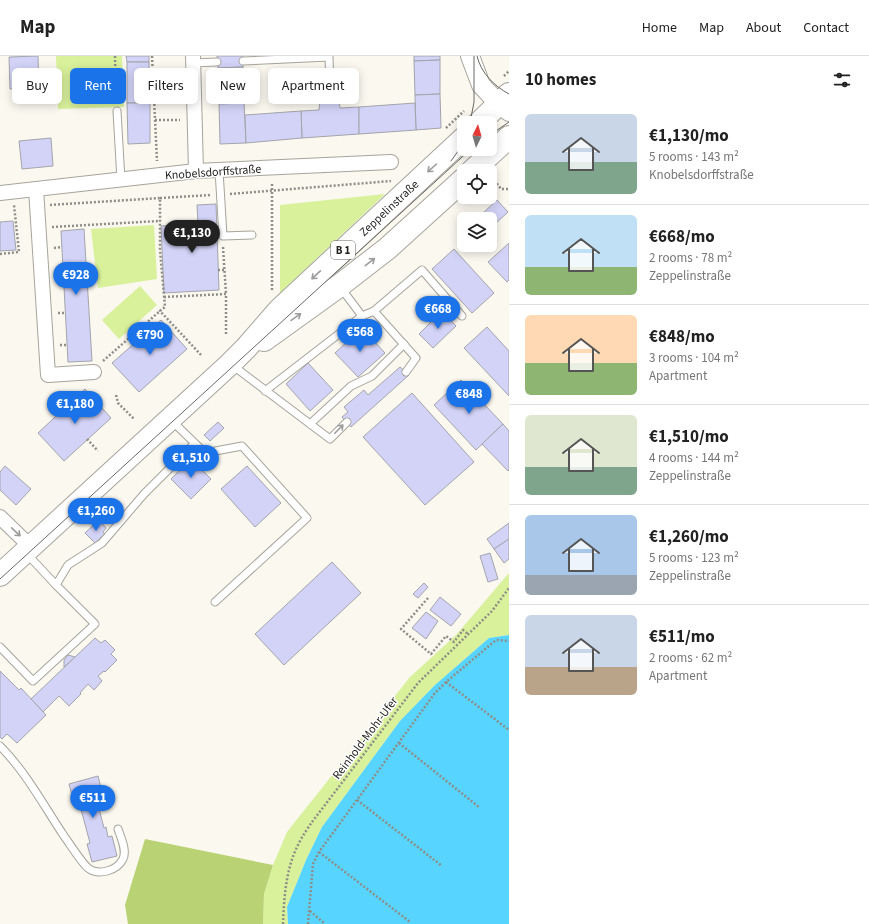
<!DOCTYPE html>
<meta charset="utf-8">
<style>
:root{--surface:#fff;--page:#f6f6f6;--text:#222;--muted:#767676;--line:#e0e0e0;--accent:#1a73e8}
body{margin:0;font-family:"Source Sans 3",sans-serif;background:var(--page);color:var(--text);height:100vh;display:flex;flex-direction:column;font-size:15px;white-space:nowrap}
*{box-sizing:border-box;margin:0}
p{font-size:13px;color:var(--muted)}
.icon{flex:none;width:22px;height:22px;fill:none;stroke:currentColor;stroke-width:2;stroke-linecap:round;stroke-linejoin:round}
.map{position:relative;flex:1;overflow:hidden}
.details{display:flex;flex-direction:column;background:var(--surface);width:360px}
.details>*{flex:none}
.top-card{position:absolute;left:12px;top:12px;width:380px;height:36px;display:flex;gap:8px}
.needle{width:26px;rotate:5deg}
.controls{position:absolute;left:457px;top:60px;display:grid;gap:8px}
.controls a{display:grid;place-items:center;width:40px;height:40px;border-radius:6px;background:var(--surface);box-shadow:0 2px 10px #0003;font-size:20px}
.price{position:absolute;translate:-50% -34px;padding:0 9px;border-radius:14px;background:var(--accent);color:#fff;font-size:13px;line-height:26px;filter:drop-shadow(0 1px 2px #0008)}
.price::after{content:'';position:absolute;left:50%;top:24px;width:12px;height:9px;margin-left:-6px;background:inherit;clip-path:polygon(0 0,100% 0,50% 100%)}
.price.selected{background:#222;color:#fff}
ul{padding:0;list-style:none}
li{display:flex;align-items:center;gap:12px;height:100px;padding:0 16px}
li+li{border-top:1px solid var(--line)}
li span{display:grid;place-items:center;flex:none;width:112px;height:80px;border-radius:6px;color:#555}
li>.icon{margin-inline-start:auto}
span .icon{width:48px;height:48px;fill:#fffc;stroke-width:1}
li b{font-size:17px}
h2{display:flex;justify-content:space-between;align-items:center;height:48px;padding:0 16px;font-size:17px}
.chip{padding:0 14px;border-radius:6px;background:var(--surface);box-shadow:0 2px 10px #0003;font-size:14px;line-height:36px}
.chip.selected{background:var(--accent);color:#fff}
header{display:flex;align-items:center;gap:24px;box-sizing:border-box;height:56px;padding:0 20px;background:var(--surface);border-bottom:1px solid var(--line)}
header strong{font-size:19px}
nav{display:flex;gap:22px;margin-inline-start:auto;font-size:14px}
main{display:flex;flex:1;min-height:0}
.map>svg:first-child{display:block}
.green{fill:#d9f19b}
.forest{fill:#b9d273}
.water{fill:#57d4ff}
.building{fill:#d2d3f7;stroke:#a4a4ac}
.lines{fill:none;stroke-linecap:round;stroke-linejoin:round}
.service-casing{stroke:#a6a49c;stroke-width:9}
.minor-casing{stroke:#a6a49c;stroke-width:16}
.tertiary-casing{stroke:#a6a49c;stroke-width:20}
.primary-casing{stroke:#a6a49c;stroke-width:24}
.path{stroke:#8e8d87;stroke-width:2.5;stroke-dasharray:2 2;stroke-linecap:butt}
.service{stroke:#fff;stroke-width:7}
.minor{stroke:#fff;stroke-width:14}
.tertiary{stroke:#fff;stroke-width:18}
.primary{stroke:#fff;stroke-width:22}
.tram{stroke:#6a6964;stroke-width:1}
.oneway{stroke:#9c9c9b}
.labels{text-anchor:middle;stroke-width:3;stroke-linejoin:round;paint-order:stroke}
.shield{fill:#fff;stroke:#666563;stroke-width:1}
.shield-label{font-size:11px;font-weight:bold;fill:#242320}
.street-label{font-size:12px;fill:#242320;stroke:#fff}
</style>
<header>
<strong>Map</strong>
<nav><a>Home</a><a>Map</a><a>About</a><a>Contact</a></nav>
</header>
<main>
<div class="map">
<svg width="509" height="868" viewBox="0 0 509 868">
<rect width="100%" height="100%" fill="#faf8ef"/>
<g class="green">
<path d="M56,0H122L124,51L58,53Z"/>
<path d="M385,138L280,237V149Z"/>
<path d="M154,169L157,223L98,232L91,173Z"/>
<path d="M140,230L157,249L119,283L102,264Z"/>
<path d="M509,517V579L489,582L435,629L400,665L322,771L306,804L287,851L288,868H263L264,838L273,809L287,776L410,621L456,579Z"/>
</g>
<path class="forest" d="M145,783L273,809L264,838L263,868H128L125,849Z"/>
<path class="water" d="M509,579V868H288L287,851L306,804L322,771L400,665L435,629L489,582Z"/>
<g class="building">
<path d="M38,0L39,32L10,33L9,1Z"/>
<path d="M126,0H149V6H127Z"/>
<path d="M217,0H243V11L218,12Z"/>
<path d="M414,0H440V4L414,5Z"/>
<path d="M440,4V38L415,39L414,5Z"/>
<path d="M127,6H149L150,47H127Z"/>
<path d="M243,11L244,47L219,48L218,12Z"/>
<path d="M440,38L441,72L416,74L415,39Z"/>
<path d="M339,42L340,52L359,51V78L302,82L301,55L319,54L320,43Z"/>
<path d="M127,47H150V87L128,88Z"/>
<path d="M244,47L246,87L220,88L219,48Z"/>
<path d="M415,47L416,74L359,78V51Z"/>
<path d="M301,55L302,82L246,87L245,59Z"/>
<path d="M51,82L53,110L22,113L19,85Z"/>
<path d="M497,144L508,156L495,168L484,156Z"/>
<path d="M216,148L219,234L164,237L161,170L198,168L197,149Z"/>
<path d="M13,165L16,194L0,195V166Z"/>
<path d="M84,173L92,305L68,306L61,175Z"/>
<path d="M509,187V224L507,226L488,206Z"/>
<path d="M454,193L494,237L472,257L432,213Z"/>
<path d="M442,255L456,270L433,292L419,278Z"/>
<path d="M161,264L187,293L139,336L112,307Z"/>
<path d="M487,271L509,295V340L464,292Z"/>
<path d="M362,272L385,297L358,321L335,297Z"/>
<path d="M308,307L333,334L310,355L286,328Z"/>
<path d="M400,311L409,319L351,371L342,361L348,356L344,351L364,334L368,339Z"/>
<path d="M461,324L503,368L476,394L434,349Z"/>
<path d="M85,333L111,362L64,405L38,377Z"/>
<path d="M412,337L474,406L425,449L363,381Z"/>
<path d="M218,366L224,372L210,385L204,379Z"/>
<path d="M503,368L509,375V414L508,415L482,388Z"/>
<path d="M191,403L211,423L191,443L171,423Z"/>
<path d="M5,410L31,433L16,449L0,434V416Z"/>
<path d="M247,410L281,447L255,471L221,433Z"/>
<path d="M99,464L106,472L103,476L105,478L95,487L85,477Z"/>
<path d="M509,467V483L494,493L487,483Z"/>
<path d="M509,483V503L504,507L494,493Z"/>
<path d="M490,497L498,523L488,526L480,500Z"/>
<path d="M332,506L361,537L284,609L255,578Z"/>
<path d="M424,527L428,531L418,542L413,538Z"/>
<path d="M440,541L461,558L451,570L430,554Z"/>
<path d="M426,556L438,565L426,583L412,572Z"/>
<path d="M95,582L101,587L105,584L115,594L111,598L117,604L105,616L104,615L98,620L102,625L94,634L88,628L80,637L81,638L69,650L59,640L43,656L31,643Z"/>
<path d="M68,599L75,601L64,611V604Z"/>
<path d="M0,615L19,634L21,632L46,659L17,687L7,678L2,683L0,681Z"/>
<path d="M98,720L102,736L95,737L104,772L106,771L108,781L112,780L117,800L92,806L87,788L90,787L78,742L73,743L69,728Z"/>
</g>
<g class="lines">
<defs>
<g id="service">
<path d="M243,5L329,1L330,29"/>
<path d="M193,7L217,6"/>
<path d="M117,55L121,124"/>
<path d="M219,114L223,180L252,179"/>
<path d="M341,232L362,260"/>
<path d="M374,255L416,302L406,316"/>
<path d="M232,309L330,383L347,366"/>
<path d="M265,335L362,260L374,255L422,214L462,260"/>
<path d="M172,365L205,397L242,390L307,462L215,546"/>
<path d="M310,368L351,330L372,320L404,288"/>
<path d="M27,498L56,529L68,509L102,487L144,438L194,388"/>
<path d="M0,591L33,625L95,568L56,529"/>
<path d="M0,690C26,716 44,750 64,780C70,788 81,806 88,812C98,820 117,815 123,803C127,794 121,782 118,773"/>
</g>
<g id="minor">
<path d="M193,0L196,115"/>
<path d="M36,133L48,319L94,316"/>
<path d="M0,137L196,115L391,106"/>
<path d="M0,461L31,491"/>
</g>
<path id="tertiary" d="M470,0L481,29L499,48L509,56"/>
<g id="primary">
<path d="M479,67L509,38"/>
<path d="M472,115L509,81"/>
<path d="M264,284L339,230L388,192L464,123"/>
<path d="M0,519L230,308L246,292L280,253L464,82"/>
</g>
</defs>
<use href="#service" class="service-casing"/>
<use href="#minor" class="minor-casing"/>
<use href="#tertiary" class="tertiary-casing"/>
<use href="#primary" class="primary-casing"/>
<g class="path">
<path d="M115,0L116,46"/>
<path d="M152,0L157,105"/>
<path d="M504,20L509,15"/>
<path d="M153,23H181"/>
<path d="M155,64H180"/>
<path d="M446,72L464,55"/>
<path d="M492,121L501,133H509"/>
<path d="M230,138L391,125"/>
<path d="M160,142L211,139"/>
<path d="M50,149L160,142V194L165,251L160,255L202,300"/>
<path d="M52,171L159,165"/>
<path d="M223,191L226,238"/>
<path d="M54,192L62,191"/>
<path d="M0,198L19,196L14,149"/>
<path d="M218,214H225"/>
<path d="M56,225L63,224"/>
<path d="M272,234V126"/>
<path d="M164,241L226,238V278"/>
<path d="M58,257H65"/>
<path d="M131,280L136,286"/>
<path d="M60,289H67"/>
<path d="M103,305L160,255"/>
<path d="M116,339L118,347L134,363"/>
<path d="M87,383L98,395"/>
<path d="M428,542L401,573L431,598L446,580L454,586L463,574L468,578"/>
<path d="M446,626L509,674"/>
<path d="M399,687L480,752"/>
<path d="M357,744L442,810"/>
<path d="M319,796L410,866"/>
<path d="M310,855L325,868"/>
<path d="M283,868C284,841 286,811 299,787C303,779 308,772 312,766L418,627L492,555L509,532"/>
<path d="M308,868L313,808L319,796L435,637L446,626L496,584L509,585"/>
</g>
<use href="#service" class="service"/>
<use href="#minor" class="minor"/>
<use href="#tertiary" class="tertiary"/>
<use href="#primary" class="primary"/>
<g class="tram">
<path d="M477,0C481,17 494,30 509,38"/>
<path d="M470,67L474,46V0"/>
<path d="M490,79L509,66"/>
<path d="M451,105L461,91L464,84"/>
<path d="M0,523L471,93"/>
</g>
</g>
<defs><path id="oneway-shaft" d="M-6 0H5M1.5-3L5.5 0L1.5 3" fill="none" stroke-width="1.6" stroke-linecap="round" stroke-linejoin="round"/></defs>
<g class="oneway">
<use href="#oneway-shaft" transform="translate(432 112) rotate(138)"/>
<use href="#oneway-shaft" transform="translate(370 206) rotate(-38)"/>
<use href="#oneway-shaft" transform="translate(316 219) rotate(137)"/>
<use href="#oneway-shaft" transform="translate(296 261) rotate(-35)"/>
<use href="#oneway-shaft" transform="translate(339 373) rotate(-45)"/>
<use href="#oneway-shaft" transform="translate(16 476) rotate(43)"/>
</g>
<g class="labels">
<rect class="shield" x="331" y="185" width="24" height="18" rx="3"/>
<g class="shield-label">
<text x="343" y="198">B 1</text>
</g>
<g class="street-label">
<text transform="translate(213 116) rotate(-4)" y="4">Knobelsdorffstraße</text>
<text transform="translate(389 152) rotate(-43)" y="4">Zeppelinstraße</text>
<text transform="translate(365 682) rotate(-53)" y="4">Reinhold-Mohr-Ufer</text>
</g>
</g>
</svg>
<div class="controls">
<a><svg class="needle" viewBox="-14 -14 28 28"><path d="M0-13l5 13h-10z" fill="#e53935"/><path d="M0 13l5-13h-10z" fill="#767676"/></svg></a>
<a><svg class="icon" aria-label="locate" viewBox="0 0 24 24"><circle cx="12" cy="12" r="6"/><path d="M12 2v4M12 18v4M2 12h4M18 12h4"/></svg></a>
<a><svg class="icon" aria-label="layers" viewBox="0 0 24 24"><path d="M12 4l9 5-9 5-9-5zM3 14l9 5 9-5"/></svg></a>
</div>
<b class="price selected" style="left:192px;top:198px">€1,130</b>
<b class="price" style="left:76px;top:240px">€928</b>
<b class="price" style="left:438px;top:274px">€668</b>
<b class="price" style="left:360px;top:297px">€568</b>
<b class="price" style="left:150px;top:300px">€790</b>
<b class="price" style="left:469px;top:359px">€848</b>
<b class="price" style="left:75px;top:369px">€1,180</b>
<b class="price" style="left:191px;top:423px">€1,510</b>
<b class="price" style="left:96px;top:476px">€1,260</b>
<b class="price" style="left:93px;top:763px">€511</b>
<div class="top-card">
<a class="chip">Buy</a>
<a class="chip selected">Rent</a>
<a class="chip">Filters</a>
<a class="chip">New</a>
<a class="chip">Apartment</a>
</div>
</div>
<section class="details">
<h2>10 homes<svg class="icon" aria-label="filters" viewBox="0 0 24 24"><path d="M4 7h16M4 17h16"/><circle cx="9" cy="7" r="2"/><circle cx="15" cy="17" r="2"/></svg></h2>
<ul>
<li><span style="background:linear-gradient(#c9d6e8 60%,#7fa58c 0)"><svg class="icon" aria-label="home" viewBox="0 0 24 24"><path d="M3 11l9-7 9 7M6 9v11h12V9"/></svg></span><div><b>€1,130/mo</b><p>5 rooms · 143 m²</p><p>Knobelsdorffstraße</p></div></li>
<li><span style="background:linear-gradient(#bfe0f5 65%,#8fb573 0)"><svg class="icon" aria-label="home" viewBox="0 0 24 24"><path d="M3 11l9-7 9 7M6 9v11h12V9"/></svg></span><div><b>€668/mo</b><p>2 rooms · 78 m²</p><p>Zeppelinstraße</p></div></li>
<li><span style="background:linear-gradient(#ffd9b3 60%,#8fb573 0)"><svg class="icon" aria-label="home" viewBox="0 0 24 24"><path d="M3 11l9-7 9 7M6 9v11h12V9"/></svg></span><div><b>€848/mo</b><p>3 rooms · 104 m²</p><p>Apartment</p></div></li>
<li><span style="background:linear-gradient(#dfe7d0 65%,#7fa58c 0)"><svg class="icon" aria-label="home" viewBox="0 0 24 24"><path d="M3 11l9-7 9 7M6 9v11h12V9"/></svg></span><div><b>€1,510/mo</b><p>4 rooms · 144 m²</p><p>Zeppelinstraße</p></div></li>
<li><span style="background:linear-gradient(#a9c7e8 75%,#9aa5b1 0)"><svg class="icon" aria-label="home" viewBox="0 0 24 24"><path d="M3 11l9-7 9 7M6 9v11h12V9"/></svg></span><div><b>€1,260/mo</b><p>5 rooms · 123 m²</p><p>Zeppelinstraße</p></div></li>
<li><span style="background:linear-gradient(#c9d6e8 65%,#b9a48a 0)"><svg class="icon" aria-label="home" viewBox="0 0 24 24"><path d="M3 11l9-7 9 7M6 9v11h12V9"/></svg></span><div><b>€511/mo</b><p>2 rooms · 62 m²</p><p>Apartment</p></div></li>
</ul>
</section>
</main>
